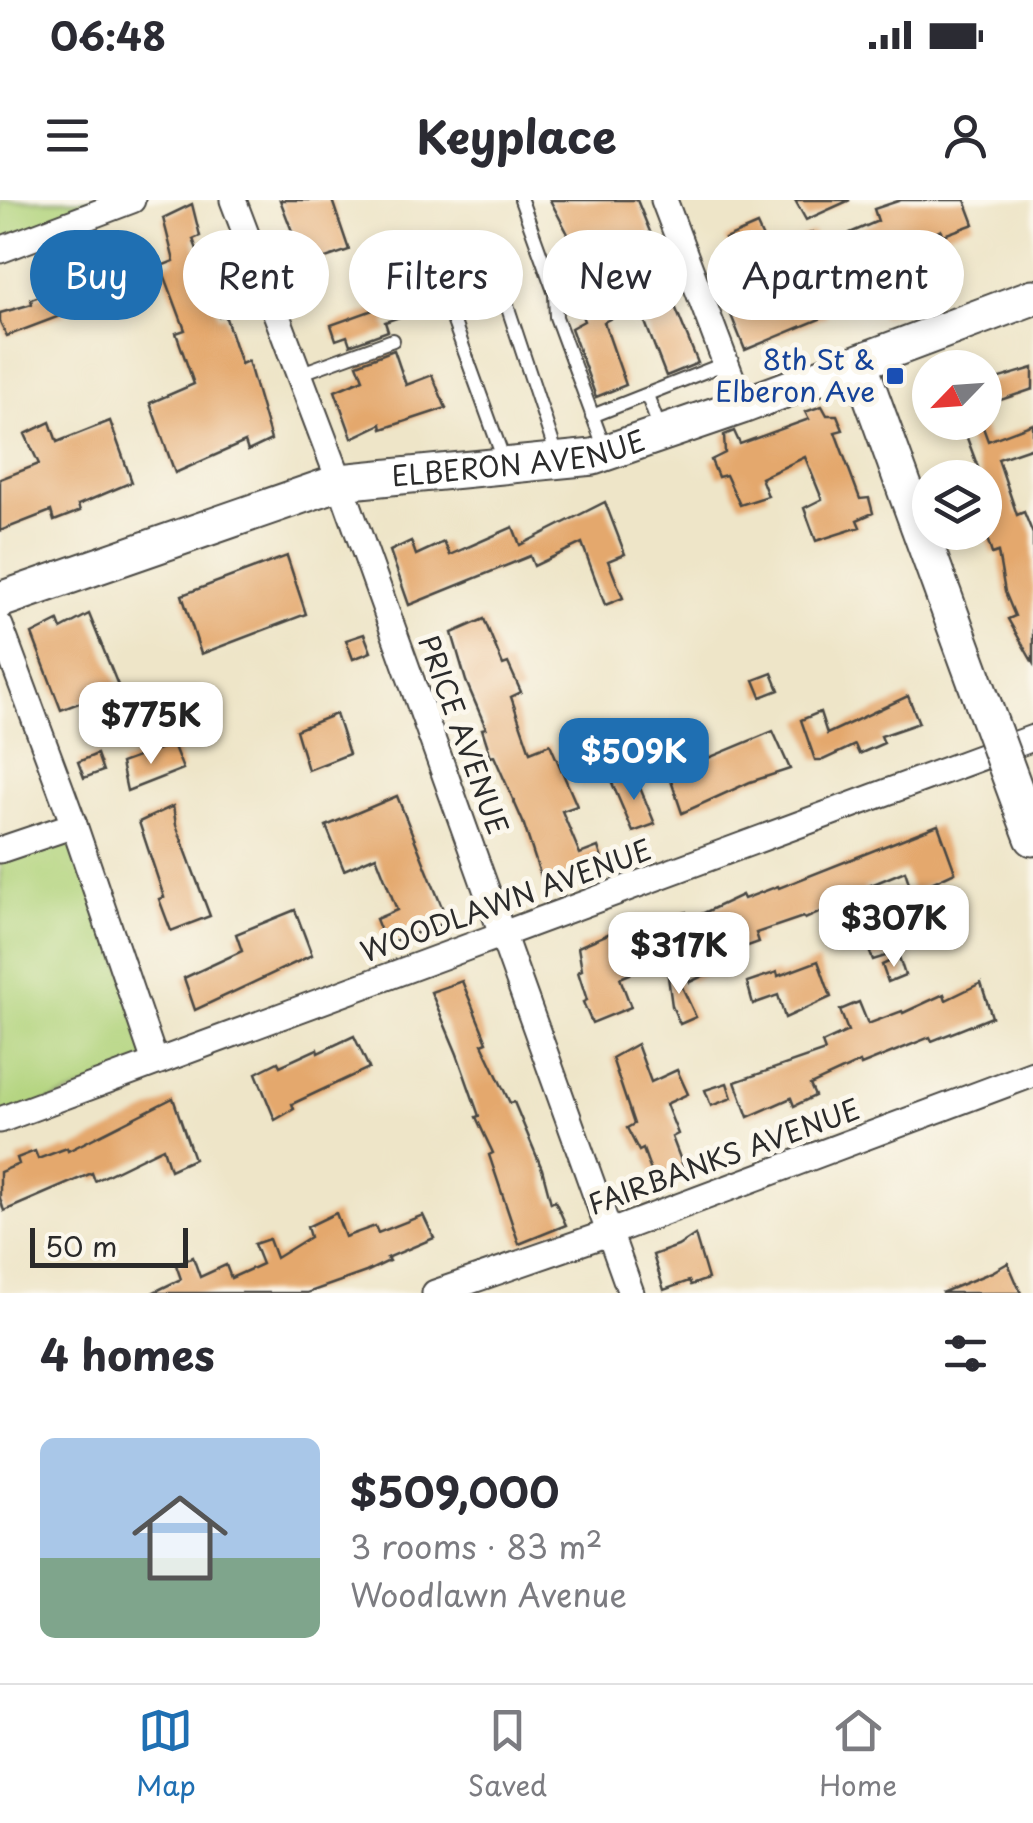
<!DOCTYPE html>
<meta charset="utf-8">
<style>
:root{--surface:#fff;--page:#f7f7f7;--text:#2b2b33;--muted:#7c7c81;--line:#e1e1e2;--accent:#1f6fb2}
body{margin:0;font-family:"Playpen Sans",sans-serif;background:var(--page);color:var(--text);height:100vh;display:flex;flex-direction:column;font-size:38px;white-space:nowrap}
*{box-sizing:border-box;margin:0}
p{font-size:32px;color:var(--muted)}
.icon{flex:none;width:55px;height:55px;fill:none;stroke:currentColor;stroke-width:2;stroke-linecap:round;stroke-linejoin:round}
.map{position:relative;height:1093px;overflow:hidden}
.sheet{display:flex;flex-direction:column;background:var(--surface);flex:1}
.sheet>*{flex:none}
.guide{position:absolute;left:30px;top:30px;width:975px;height:90px;display:flex;gap:20px}
.needle{width:65px;rotate:245deg}
.controls{position:absolute;left:912px;top:150px;display:grid;gap:20px}
.controls a{display:grid;place-items:center;width:90px;height:90px;border-radius:50%;background:var(--surface);box-shadow:0 5px 15px #0003;font-size:50px}
.scale{position:absolute;left:30px;bottom:25px;width:158px;box-sizing:border-box;padding-left:10px;border:5px solid #2b2b2b;border-top:0;font-size:28px;line-height:35px;white-space:nowrap;color:#2b2b2b;-webkit-text-stroke:8px #fbf7ec;paint-order:stroke}
.price{position:absolute;translate:-50% -85px;padding:0 22px;border-radius:20px;background:#fff;color:#222;font-size:32px;line-height:65px;filter:drop-shadow(0 2px 5px #0008)}
.price::after{content:'';position:absolute;left:50%;top:60px;width:30px;height:22px;margin-left:-15px;background:inherit;clip-path:polygon(0 0,100% 0,50% 100%)}
.price.active{background:var(--accent);color:#fff}
ul{padding:0;list-style:none}
li{display:flex;align-items:center;gap:30px;height:250px;padding:0 40px}
li span{display:grid;place-items:center;flex:none;width:280px;height:200px;border-radius:15px;color:#555}
li>.icon{margin-inline-start:auto}
span .icon{width:120px;height:120px;fill:#fffc;stroke-width:1}
li b{font-size:42px}
h2{display:flex;justify-content:space-between;align-items:center;height:120px;padding:0 40px;font-size:42px}
.chip{padding:0 35px;border-radius:45px;background:var(--surface);box-shadow:0 5px 15px #0003;font-size:35px;line-height:90px}
.chip.active{background:var(--accent);color:#fff}
.status{display:flex;justify-content:space-between;align-items:center;height:70px;padding:0 50px;background:var(--surface);direction:ltr}
.status svg{height:28px;fill:currentColor}
header{display:flex;justify-content:space-between;align-items:center;height:130px;padding:0 40px;background:var(--surface);font-size:45px;font-weight:700}
.dock{display:flex;justify-content:space-around;align-items:center;height:140px;border-top:2px solid var(--line);background:var(--surface);font-size:28px;color:var(--muted)}
.dock a{display:grid;justify-items:center;gap:5px}
.dock .active{color:var(--accent)}
.map>svg:first-child{display:block}
.green{fill:#b1d37b;stroke:#6e7f53;stroke-width:2.5}
.building{fill:#e4a86d}
.lines{fill:none;stroke-linecap:round;stroke-linejoin:round}
.lane-casing{stroke:#484743;stroke-width:16}
.street-casing{stroke:#484743;stroke-width:29}
.secondary-casing{stroke:#484743;stroke-width:39}
.lane{stroke:#fff;stroke-width:12}
.street{stroke:#fff;stroke-width:25}
.secondary{stroke:#fff;stroke-width:35}
.secondary-bridge-casing{stroke:#484743;stroke-width:39;stroke-linecap:butt}
.secondary-bridge{stroke:#fff;stroke-width:35}
.transit-dot{fill:#1a4fb4;stroke:#fbf7ec;stroke-width:4}
.labels{text-anchor:middle;stroke-width:10;stroke-linejoin:round;paint-order:stroke}
.transit-label{font-size:28px;fill:#164399;stroke:#fbf7ec;text-anchor:end}
.street-label{font-size:28px;fill:#2b2b2b;stroke:#fbf7ec}
</style>
<div class="status"><b>06:48</b><svg viewBox="0 0 49 12"><path d="M0 12V9h3v3zM5 12V6h3v6zM10 12V3h3v9zM15 12V0h3v12zM26 1h20v11H26zM47 4h2v5h-2z"/></svg></div>
<header><svg class="icon" aria-label="menu" viewBox="0 0 24 24"><path d="M4 6h16M4 12h16M4 18h16"/></svg>Keyplace<svg class="icon" aria-label="person" viewBox="0 0 24 24"><circle cx="12" cy="8" r="4"/><path d="M4 21q1-7 8-7t8 7"/></svg></header>
<div class="map">
<svg width="1033" height="1093" viewBox="0 0 1033 1093">
<rect width="100%" height="100%" fill="#fbf7ec"/>
<filter id="ink" filterUnits="userSpaceOnUse"><feTurbulence type="fractalNoise" baseFrequency=".01" numOctaves="2"/><feDisplacementMap in="SourceGraphic" scale="20" xChannelSelector="R" yChannelSelector="G"/><feConvolveMatrix kernelMatrix="1 2 1 2 8 2 1 2 1" color-interpolation-filters="sRGB"/></filter>
<filter id="wash" filterUnits="userSpaceOnUse"><feTurbulence type="fractalNoise" baseFrequency=".0048" numOctaves="4" result="noise"/><feDisplacementMap in="SourceGraphic" scale="40" xChannelSelector="R" yChannelSelector="G"/><feGaussianBlur stdDeviation="2.25" result="paint"/><feColorMatrix in="noise" values="0 0 0 0 0 0 0 0 0 0 0 0 0 0 0 0 0 1.4 0 .05"/><feComposite in="paint" operator="in"/></filter>
<g filter="url(#wash)">
<rect width="100%" height="100%" fill="#eee5c8"/>
<g class="green">
<path d="M0,0H132L0,50Z"/>
<path d="M74,625L155,862L0,920V650Z"/>
</g>
<g id="blocks">
<g class="building">
<path d="M280,0H332L349,50L305,65Z"/>
<path d="M550,0H637L653,39L641,44L661,97L670,94L698,163L666,176L638,104L604,122L626,185L596,197L571,128L584,121L574,94L587,88L565,37L569,36Z"/>
<path d="M795,0H850L806,20Z"/>
<path d="M901,0H965L974,24L944,35L941,30L890,54L893,63L883,68L900,109L882,118L850,33L878,21L874,9Z"/>
<path d="M192,4L200,36L193,39L207,76L203,78L219,117L225,115L241,164L248,161L271,240L248,251L245,242L175,273L150,203L194,184L176,133L185,130L161,66L174,61L163,18Z"/>
<path d="M757,25L767,47L735,61L725,39Z"/>
<path d="M813,32L833,83L818,91L827,116L745,150L731,115L804,84L787,44Z"/>
<path d="M90,78L97,97L63,109L65,114L7,136L0,122V113L32,104L31,99Z"/>
<path d="M409,97L414,112L385,122L388,131L350,145L347,136L336,140L331,125Z"/>
<path d="M394,150L406,185L432,175L446,208L382,229L381,224L352,238L335,191L363,179L357,164Z"/>
<path d="M1033,168V189L992,203L986,182Z"/>
<path d="M822,206L827,215H837L843,230L835,232L860,299L869,298L873,313L857,320L860,327L816,341L804,308L822,299L805,257L761,278L768,296L740,305L726,275L718,277L711,260L725,253L724,235L734,231L740,244L809,219L805,212Z"/>
<path d="M110,221L132,282L78,305L80,311L54,321L51,311L0,331V279L39,264L25,234L50,222L57,242Z"/>
<path d="M961,222H981L988,241L1033,224V247L998,259L1017,315L1024,312L1033,334V463L1008,419L1015,416L1005,392L998,352L992,354L985,332V278H982Z"/>
<path d="M605,302L625,354L608,361L623,398L605,405L582,343L534,366L530,356L409,405L390,351L411,341L416,355L444,342L450,355L513,327L520,345Z"/>
<path d="M287,356L306,414L201,454L182,395Z"/>
<path d="M89,414L128,510L91,522L84,501L61,510L32,434L58,421L61,429Z"/>
<path d="M484,419L503,465L508,463L521,492L511,497L530,552L550,544L577,606L562,611L580,654L598,647L606,671L546,692L523,622L494,556L491,557L482,529L486,528L466,481L452,433Z"/>
<path d="M364,434L371,452L353,459L346,440Z"/>
<path d="M772,473L779,490L761,497L754,480Z"/>
<path d="M908,496L919,523L881,536L884,543L859,554L855,545L823,560H815L801,520L820,512L827,534Z"/>
<path d="M336,514L349,554L308,570L296,530Z"/>
<path d="M773,531L790,569L750,582L682,613L666,566L695,554L699,562Z"/>
<path d="M173,544L183,569L127,591L121,563Z"/>
<path d="M97,554L103,571L84,578L78,562Z"/>
<path d="M634,573L655,624L633,632L612,583Z"/>
<path d="M397,596L448,722L386,744L376,719L397,710L376,656L344,670L326,626Z"/>
<path d="M173,606L176,625L210,716L171,731L159,699L164,697L139,622Z"/>
<path d="M938,625L955,672L912,692L905,671L864,688L866,692L805,719L803,717L756,733L759,742L703,762L707,774L690,782L670,718L686,712L689,720L742,695L744,699L778,686L779,688Z"/>
<path d="M295,710L312,755L195,810L184,778L242,751L236,734Z"/>
<path d="M631,724L639,742L619,750L630,774L620,778L631,807L592,823L583,802L587,800L578,772L582,770L578,747Z"/>
<path d="M885,736L892,754L873,760L866,743Z"/>
<path d="M899,757L905,775L888,782L882,765Z"/>
<path d="M670,761L696,817L680,824L672,806L666,762Z"/>
<path d="M818,761L831,797L785,818L778,795L753,804L747,782L777,772L778,776Z"/>
<path d="M462,781L487,842L482,844L510,903L514,902L542,969L551,1003L555,1001L566,1025L519,1044L489,955L493,953L476,917L479,916L457,854L431,792Z"/>
<path d="M981,783L992,817L932,841L930,837L861,865L860,862L810,885L815,896L794,906L791,898L748,917L735,882L825,851L822,843L848,831L840,810L859,802L868,824L902,811L903,813L944,794L946,800Z"/>
<path d="M354,836L369,868L292,904L294,909L275,920L256,873L278,862L280,866L317,849L318,853Z"/>
<path d="M637,844L651,882L677,870L688,894L666,904L678,934L672,937L685,971L656,985L643,949L639,951L627,928L634,924L612,858Z"/>
<path d="M727,883L732,898L711,906L705,890Z"/>
<path d="M173,898L194,959L170,970L163,948L95,981L92,973L4,1011L0,998V972L19,964L17,958L35,951L38,959L67,948L68,951Z"/>
<path d="M336,1013L345,1037L375,1026L378,1033L423,1015L434,1038L387,1058L389,1061L366,1072L307,1093H152L181,1079L176,1065L193,1057L200,1077L226,1065L231,1078L262,1064L254,1044L269,1039L276,1058L310,1037L307,1027Z"/>
<path d="M695,1035L708,1079L691,1085L689,1081L664,1090L653,1055L678,1046Z"/>
<path d="M1008,1063L1021,1093H941L992,1072Z"/>
</g>
</g>
</g>
<g filter="url(#ink)">
<use href="#blocks" fill-opacity="0" stroke="#484743" stroke-width="2.5"/>
<g class="lines">
<defs>
<g id="lane">
<path d="M521,0L555,94L556,117L606,252"/>
<path d="M299,174L393,140"/>
<path d="M647,195L661,232"/>
<path d="M592,216L726,163"/>
<path d="M505,263L439,81L442,70L475,57L486,62L502,90L557,256"/>
</g>
<g id="street">
<path d="M233,0L340,282L631,1093"/>
<path d="M664,0L742,206"/>
<path d="M0,50L132,0"/>
<path d="M0,426L74,625L155,862"/>
<path d="M0,650L74,625"/>
<path d="M0,920L1033,538"/>
<path d="M435,1093L611,1032L1033,874"/>
</g>
<g id="secondary">
<path d="M859,163L983,503"/>
<path id="s1" d="M0,400L340,282L593,257L742,206L1033,97"/>
<path d="M1022,609L1033,638"/>
</g>
</defs>
<use href="#lane" class="lane-casing"/>
<use href="#street" class="street-casing"/>
<use href="#secondary" class="secondary-casing"/>
<use href="#lane" class="lane"/>
<use href="#street" class="street"/>
<use href="#secondary" class="secondary"/>
<defs>
<path id="secondary-bridge" d="M983,503L1022,609"/>
</defs>
<use href="#secondary-bridge" class="secondary-bridge-casing"/>
<use href="#secondary-bridge" class="secondary-bridge"/>
</g>
</g>
<rect class="transit-dot" x="885" y="166" width="20" height="20" rx="5"/>
<g class="labels">
<g class="transit-label">
<text x="875" y="170">8th St &amp;<tspan x="875" dy="32">Elberon Ave</tspan></text>
</g>
<g class="street-label">
<text dy="10" stroke="none"><textPath href="#s1" startOffset="540">ELBERON AVENUE</textPath></text>
<text transform="translate(463 535) rotate(70)" y="10">PRICE AVENUE</text>
<text transform="translate(506 701) rotate(-20)" y="10">WOODLAWN AVENUE</text>
<text transform="translate(724 957) rotate(-20)" y="10">FAIRBANKS AVENUE</text>
</g>
</g>
</svg>
<div class="controls">
<a><svg class="needle" viewBox="-14 -14 28 28"><path d="M0-13l5 13h-10z" fill="#e53935"/><path d="M0 13l5-13h-10z" fill="#7c7c81"/></svg></a>
<a><svg class="icon" aria-label="layers" viewBox="0 0 24 24"><path d="M12 4l9 5-9 5-9-5zM3 14l9 5 9-5"/></svg></a>
</div>
<div class="scale">50 m</div>
<b class="price" style="left:151px;top:567px">$775K</b>
<b class="price active" style="left:634px;top:603px">$509K</b>
<b class="price" style="left:894px;top:770px">$307K</b>
<b class="price" style="left:679px;top:797px">$317K</b>
<div class="guide">
<a class="chip active">Buy</a>
<a class="chip">Rent</a>
<a class="chip">Filters</a>
<a class="chip">New</a>
<a class="chip">Apartment</a>
</div>
</div>
<section class="sheet">
<h2>4 homes<svg class="icon" aria-label="filters" viewBox="0 0 24 24"><path d="M4 7h16M4 17h16"/><circle cx="9" cy="7" r="2"/><circle cx="15" cy="17" r="2"/></svg></h2>
<ul>
<li><span style="background:linear-gradient(#a9c7e8 60%,#7fa58c 0)"><svg class="icon" aria-label="home" viewBox="0 0 24 24"><path d="M3 11l9-7 9 7M6 9v11h12V9"/></svg></span><div><b>$509,000</b><p>3 rooms · 83 m²</p><p>Woodlawn Avenue</p></div></li>
</ul>
</section>
<nav class="dock">
<a class="active"><svg class="icon" aria-label="map" viewBox="0 0 24 24"><path d="M3 6l6-2 6 2 6-2v14l-6 2-6-2-6 2zM9 4v14M15 6v14"/></svg>Map</a>
<a><svg class="icon" aria-label="saved" viewBox="0 0 24 24"><path d="M7 4h10v16l-5-4-5 4z"/></svg>Saved</a>
<a><svg class="icon" aria-label="home" viewBox="0 0 24 24"><path d="M3 11l9-7 9 7M6 9v11h12V9"/></svg>Home</a>
</nav>
